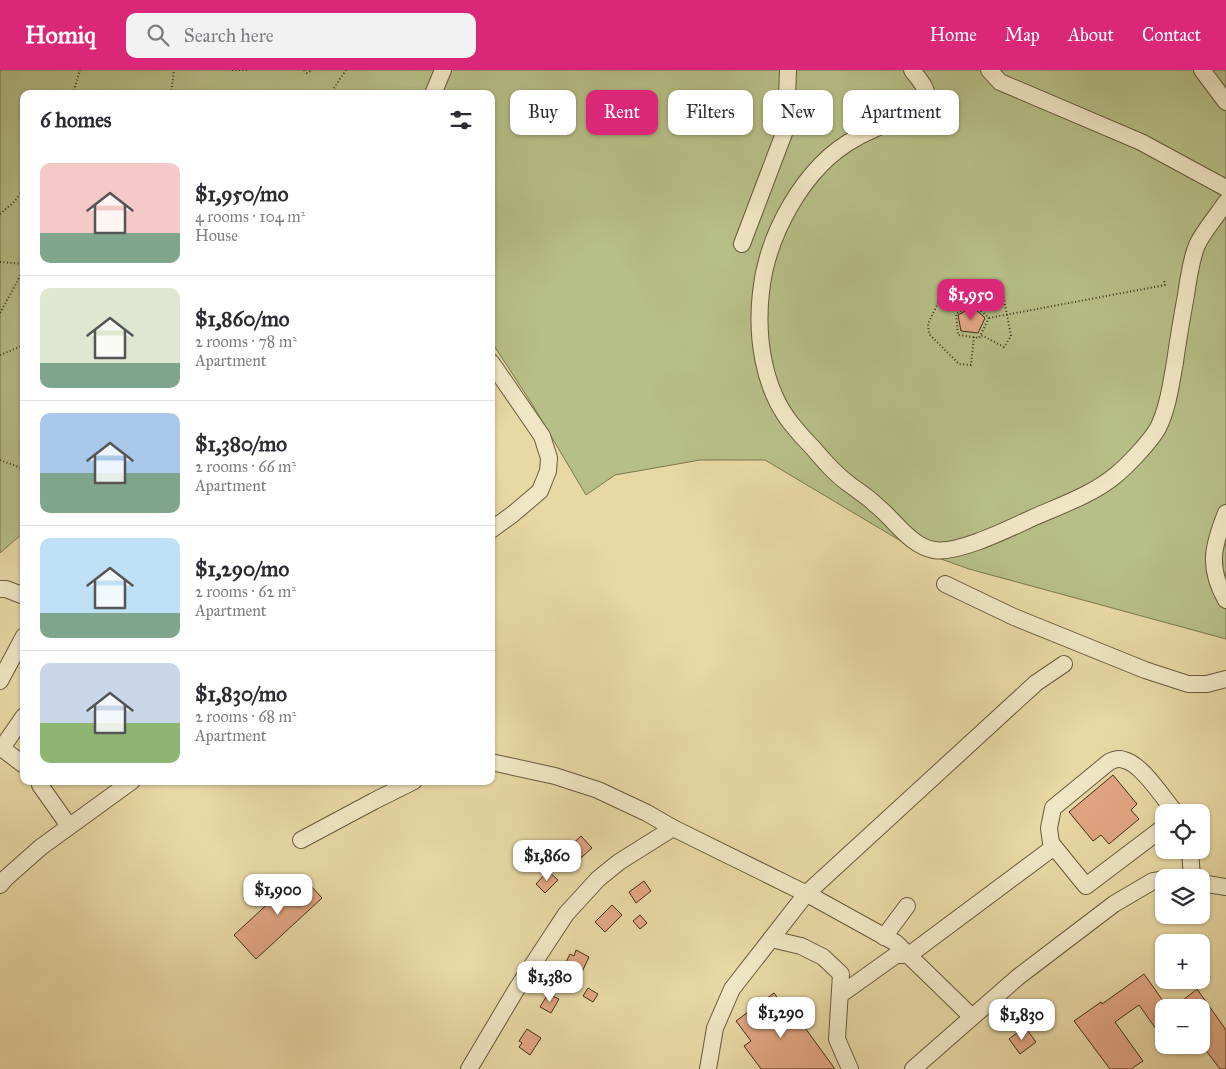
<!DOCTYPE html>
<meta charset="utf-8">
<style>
:root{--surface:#fff;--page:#f2f2f3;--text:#2b2b33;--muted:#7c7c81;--line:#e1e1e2;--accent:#db2777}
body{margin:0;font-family:"IM FELL Great Primer",serif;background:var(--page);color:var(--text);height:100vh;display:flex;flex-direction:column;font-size:19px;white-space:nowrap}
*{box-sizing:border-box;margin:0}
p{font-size:16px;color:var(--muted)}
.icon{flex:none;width:28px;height:28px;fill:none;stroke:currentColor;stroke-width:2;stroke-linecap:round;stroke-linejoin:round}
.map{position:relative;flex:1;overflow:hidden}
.panel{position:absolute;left:20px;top:20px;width:475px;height:695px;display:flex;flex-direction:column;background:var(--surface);border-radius:10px;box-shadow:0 1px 4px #0004}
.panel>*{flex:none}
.guide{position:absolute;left:510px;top:20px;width:475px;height:45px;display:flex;gap:10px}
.tools{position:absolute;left:1155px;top:734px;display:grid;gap:10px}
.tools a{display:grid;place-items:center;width:55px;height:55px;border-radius:10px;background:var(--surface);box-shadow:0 1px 4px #0004;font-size:25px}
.price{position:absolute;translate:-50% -42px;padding:0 11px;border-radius:10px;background:#fff;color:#222;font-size:16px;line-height:32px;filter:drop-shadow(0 1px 2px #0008)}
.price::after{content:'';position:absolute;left:50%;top:30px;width:15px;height:11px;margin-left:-8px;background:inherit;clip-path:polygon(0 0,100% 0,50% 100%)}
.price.selected{background:var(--accent);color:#fff}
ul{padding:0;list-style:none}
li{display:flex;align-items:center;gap:15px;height:125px;padding:0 20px}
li+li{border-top:1px solid var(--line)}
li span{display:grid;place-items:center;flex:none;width:140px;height:100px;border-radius:10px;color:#555}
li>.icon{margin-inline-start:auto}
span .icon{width:60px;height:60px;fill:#fffc;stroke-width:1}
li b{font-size:21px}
h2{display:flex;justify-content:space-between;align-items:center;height:60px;padding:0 20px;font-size:21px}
.tag{padding:0 18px;border-radius:10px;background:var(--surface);box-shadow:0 1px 4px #0004;font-size:18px;line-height:45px}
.tag.selected{background:var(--accent);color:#fff}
header{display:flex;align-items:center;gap:30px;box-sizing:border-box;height:70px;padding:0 25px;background:var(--accent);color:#fff}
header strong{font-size:24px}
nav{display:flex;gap:28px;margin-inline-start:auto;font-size:18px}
.search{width:350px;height:45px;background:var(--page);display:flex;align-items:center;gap:12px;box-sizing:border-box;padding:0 18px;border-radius:10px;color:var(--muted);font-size:19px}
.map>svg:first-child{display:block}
.green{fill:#b6bf86;stroke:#7a7750}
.building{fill:#e2a682;stroke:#3e2f19}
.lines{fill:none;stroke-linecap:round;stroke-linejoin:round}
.minor-casing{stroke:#68593c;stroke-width:18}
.path{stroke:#3e2f19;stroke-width:2;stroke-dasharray:1 2.5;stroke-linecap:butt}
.minor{stroke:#f0e6c4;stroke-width:16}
</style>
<header>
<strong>Homiq</strong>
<div class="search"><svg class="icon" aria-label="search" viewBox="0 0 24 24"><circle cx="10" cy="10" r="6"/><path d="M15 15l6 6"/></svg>Search here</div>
<nav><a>Home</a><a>Map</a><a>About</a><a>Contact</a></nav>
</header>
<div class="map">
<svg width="1226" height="999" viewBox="0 0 1226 999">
<rect width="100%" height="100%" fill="#e8d8a4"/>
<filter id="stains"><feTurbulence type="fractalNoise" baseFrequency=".004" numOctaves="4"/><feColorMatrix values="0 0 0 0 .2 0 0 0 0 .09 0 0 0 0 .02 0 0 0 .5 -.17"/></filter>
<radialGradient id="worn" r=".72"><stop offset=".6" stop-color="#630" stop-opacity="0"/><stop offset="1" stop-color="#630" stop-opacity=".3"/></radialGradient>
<path class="green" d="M0,0H1226V569L969,499L916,480L765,390H700L615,405L586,425L532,334L491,271V24H24V462L0,483Z"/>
<g class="building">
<path d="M973,237L985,248L978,263L961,261L958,245Z"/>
<path d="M1113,705L1137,734L1131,740L1139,749L1109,774L1101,765L1093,771L1069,742Z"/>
<path d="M581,766L592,778L574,794L564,782Z"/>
<path d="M548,801L558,810L545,823L536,814Z"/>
<path d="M300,804L322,828L256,889L234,865Z"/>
<path d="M644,811L651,821L636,833L629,822Z"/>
<path d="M612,835L622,845L605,862L595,852Z"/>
<path d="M640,845L647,853L640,859L633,851Z"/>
<path d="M576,880L589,887L581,904L564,896L570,884L574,886Z"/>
<path d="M1144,904L1168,938H1164V970L1139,935L1115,952L1143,991L1131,999H1110L1074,951L1101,932L1102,934Z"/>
<path d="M588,918L598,924L593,932L583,926Z"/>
<path d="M1197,919L1226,960V999H1220L1201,974V938H1173Z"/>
<path d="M774,923L788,943L792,940L835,999H761L744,976L751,971L736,951Z"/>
<path d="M548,924L559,929L551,943L540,937Z"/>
<path d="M1025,957L1036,972L1020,984L1009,969Z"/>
<path d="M527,959L541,968L530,985L519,977L522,973L519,971Z"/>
</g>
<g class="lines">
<defs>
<g id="minor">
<path d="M912,0C917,7 930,20 926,30C922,39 868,61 856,68C804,96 767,165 761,222C756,266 763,317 790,352C797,361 805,370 813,378C824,391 835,404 849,414C858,421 868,427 876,435C894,449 910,476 934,480C958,484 1008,459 1030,449C1059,436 1092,425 1116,405C1128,395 1150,372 1158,358C1168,338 1171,314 1175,292C1178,270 1182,247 1186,225C1188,211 1192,187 1197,175C1204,160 1217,146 1226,132"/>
<path d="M989,0L1000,12L1141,72L1226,118"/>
<path d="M1202,0L1226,32"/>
<path d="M433,24L443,0"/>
<path d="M742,174L786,58L788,0"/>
<path d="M491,292L542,366L549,388L548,401L540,421L513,444L491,460"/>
<path d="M1226,443C1213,476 1207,497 1226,530"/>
<path d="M945,514L1014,547L1145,600L1188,614H1207L1226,609"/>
<path d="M0,519H6L24,526"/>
<path d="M0,611L24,566"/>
<path d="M0,677L24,695"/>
<path d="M2,678L24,646"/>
<path d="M491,692L555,706L598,720L647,743L673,758L811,826L896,873L972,947"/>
<path d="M40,711V715L69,756"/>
<path d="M1164,757L1086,816L1051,773L1049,758L1053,738L1109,692C1113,690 1119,688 1124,690C1142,694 1163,728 1175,742"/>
<path d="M301,770L374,731L414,711"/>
<path d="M1190,780L1192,808"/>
<path d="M1201,813L1226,817"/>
<path d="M0,815L6,808L41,777L132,711"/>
<path d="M884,867L907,836"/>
<path d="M771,869L801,876L823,887L841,904L837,969L850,999"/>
<path d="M840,925L896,885H909L1054,777"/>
<path d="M469,999L516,920L566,844L598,809L619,792L673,758"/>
<path d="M708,999L715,958L732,919L806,824L1036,613L1064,594"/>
<path d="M913,999L1018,907L1114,834L1153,811L1164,809"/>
</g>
</defs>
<use href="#minor" class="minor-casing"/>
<g class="path">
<path d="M232,0H247"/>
<path d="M304,0L307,3L312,0"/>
<path d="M73,24L80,0"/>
<path d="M171,24L174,0"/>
<path d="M330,24L346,0"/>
<path d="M0,144L14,132L24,119"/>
<path d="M0,192L24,194"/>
<path d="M973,234L989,248L979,268L958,265L956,244Z"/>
<path d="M0,243L24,199"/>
<path d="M989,248L1165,215L1164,210"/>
<path d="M974,267L971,295L959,294L929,264L928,254L946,216L955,211L996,217L1003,224L1011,266L1004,277L981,265"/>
<path d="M0,285L24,275"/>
<path d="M0,390L24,399"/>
</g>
<use href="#minor" class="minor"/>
</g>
<rect width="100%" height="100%" filter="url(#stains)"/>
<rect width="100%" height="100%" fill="url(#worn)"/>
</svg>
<div class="tools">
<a><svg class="icon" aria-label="locate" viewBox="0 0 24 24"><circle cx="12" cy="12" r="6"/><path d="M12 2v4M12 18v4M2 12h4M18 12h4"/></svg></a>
<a><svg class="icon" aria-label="layers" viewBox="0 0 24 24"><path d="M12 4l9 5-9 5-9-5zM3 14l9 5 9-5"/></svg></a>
<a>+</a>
<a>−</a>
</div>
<b class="price selected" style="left:971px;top:251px">$1,950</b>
<b class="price" style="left:547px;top:812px">$1,860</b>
<b class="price" style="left:278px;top:846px">$1,900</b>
<b class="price" style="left:550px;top:933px">$1,380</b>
<b class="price" style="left:781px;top:969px">$1,290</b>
<b class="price" style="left:1022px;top:971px">$1,830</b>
<div class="guide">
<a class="tag">Buy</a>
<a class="tag selected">Rent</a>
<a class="tag">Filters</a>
<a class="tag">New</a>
<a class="tag">Apartment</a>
</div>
<section class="panel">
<h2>6 homes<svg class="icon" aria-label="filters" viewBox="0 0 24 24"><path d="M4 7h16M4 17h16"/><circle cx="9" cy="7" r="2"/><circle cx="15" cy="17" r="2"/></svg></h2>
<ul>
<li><span style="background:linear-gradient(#f6c9c9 70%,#7fa58c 0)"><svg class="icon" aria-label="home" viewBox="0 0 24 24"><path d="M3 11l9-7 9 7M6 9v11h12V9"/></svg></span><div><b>$1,950/mo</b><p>4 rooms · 104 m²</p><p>House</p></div></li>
<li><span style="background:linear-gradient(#dfe7d0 75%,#7fa58c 0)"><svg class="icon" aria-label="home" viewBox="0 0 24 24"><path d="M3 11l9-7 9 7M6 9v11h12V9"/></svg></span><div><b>$1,860/mo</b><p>2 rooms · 78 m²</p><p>Apartment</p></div></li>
<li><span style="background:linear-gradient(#a9c7e8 60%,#7fa58c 0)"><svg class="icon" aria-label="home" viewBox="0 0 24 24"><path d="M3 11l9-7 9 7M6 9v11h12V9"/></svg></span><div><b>$1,380/mo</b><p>2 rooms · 66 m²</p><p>Apartment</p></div></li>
<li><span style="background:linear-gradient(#bfe0f5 75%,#7fa58c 0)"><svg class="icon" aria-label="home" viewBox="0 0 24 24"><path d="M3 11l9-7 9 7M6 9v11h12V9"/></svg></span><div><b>$1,290/mo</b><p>2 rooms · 62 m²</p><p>Apartment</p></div></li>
<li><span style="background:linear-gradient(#c9d6e8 60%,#8fb573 0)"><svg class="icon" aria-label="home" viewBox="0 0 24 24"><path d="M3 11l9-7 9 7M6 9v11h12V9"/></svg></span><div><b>$1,830/mo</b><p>2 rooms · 68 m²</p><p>Apartment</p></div></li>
</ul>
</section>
</div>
